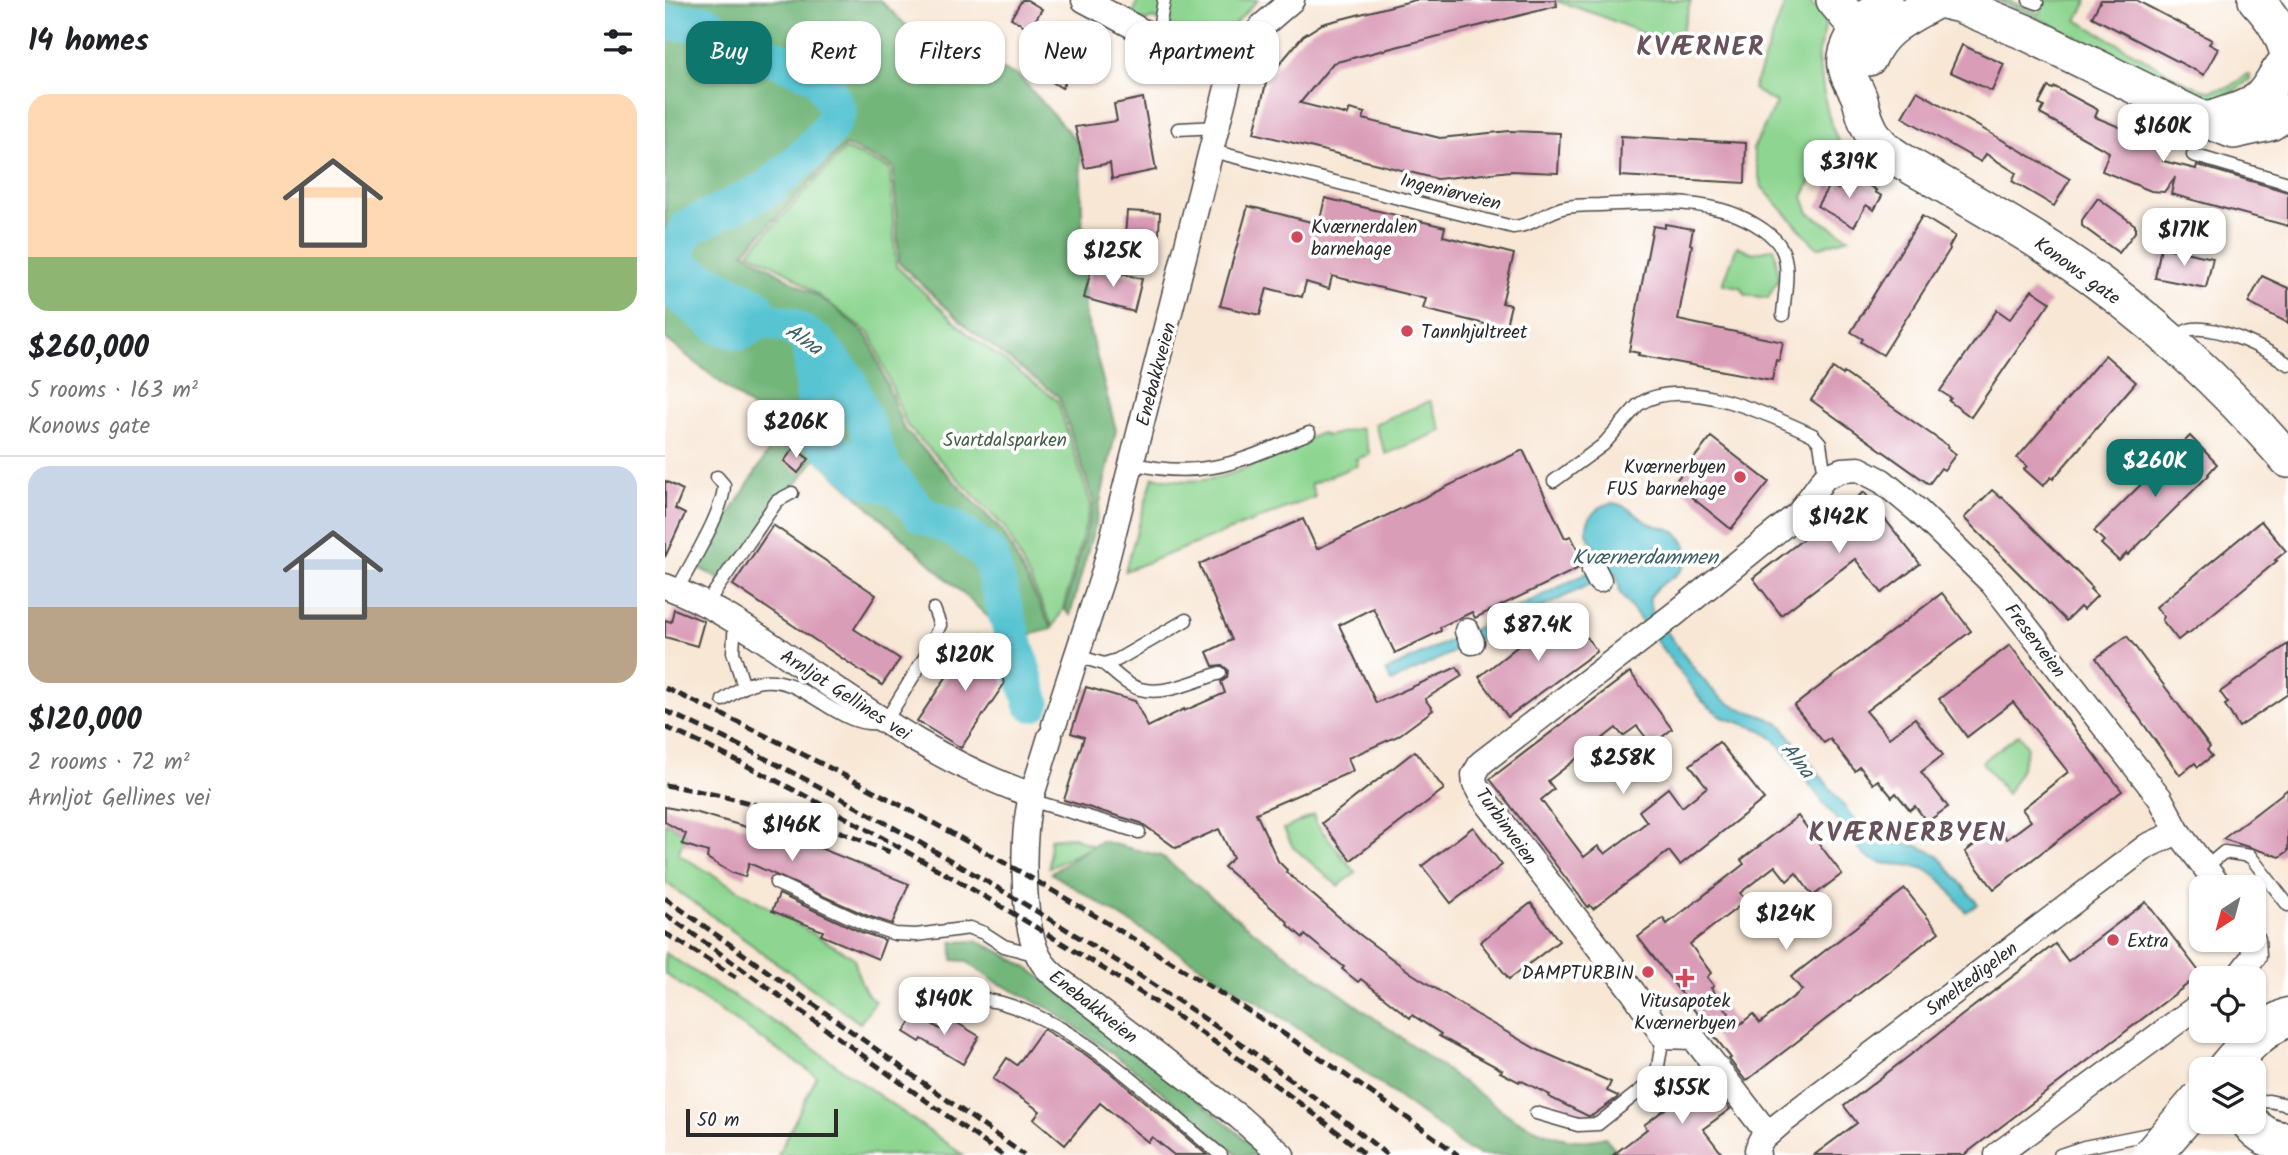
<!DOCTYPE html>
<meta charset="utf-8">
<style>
:root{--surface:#fff;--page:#f2f2f2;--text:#202124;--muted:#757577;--line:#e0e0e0;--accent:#0f766e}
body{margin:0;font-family:Kalam,sans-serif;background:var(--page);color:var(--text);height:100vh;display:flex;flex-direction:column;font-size:26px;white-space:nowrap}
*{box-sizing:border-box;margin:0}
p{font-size:23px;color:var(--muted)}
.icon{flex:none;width:38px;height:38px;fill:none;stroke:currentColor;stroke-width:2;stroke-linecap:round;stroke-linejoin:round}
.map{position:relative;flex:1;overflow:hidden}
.drawer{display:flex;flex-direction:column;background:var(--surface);width:665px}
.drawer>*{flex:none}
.hud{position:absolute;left:21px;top:21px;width:665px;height:63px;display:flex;gap:14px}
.needle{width:46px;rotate:216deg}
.controls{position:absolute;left:1524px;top:875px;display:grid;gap:14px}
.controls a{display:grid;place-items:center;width:77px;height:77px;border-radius:14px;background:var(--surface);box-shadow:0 2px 5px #0004;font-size:35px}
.scale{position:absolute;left:21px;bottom:18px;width:152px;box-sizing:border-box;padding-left:7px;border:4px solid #2b2b2b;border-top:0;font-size:19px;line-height:24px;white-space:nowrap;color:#2b2b2b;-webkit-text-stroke:5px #fff;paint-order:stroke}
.price{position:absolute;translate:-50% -60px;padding:0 16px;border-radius:14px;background:#fff;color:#222;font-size:23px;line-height:46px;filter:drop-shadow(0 2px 4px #0008)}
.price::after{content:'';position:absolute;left:50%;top:42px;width:21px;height:16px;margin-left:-10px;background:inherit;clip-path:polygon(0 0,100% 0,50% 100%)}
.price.active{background:var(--accent);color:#fff}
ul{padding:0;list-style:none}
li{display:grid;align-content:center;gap:14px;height:371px;padding:0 28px}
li+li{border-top:2px solid var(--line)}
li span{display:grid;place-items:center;height:217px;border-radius:21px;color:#555}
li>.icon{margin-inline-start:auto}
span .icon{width:126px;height:126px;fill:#fffc;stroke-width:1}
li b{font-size:30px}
h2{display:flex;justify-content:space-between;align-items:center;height:84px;padding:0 28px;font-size:30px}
.tag{padding:0 24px;border-radius:21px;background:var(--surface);box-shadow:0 2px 5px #0004;font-size:24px;line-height:63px}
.tag.active{background:var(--accent);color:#fff}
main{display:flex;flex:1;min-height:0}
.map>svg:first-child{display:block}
.green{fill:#8dd590;stroke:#5c805e;stroke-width:2}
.forest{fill:#72b67a;stroke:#4e7052;stroke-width:2}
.water{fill:#58c4d2;stroke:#42787e;stroke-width:2}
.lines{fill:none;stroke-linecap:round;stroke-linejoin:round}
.river{stroke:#58c4d2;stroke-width:37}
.building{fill:#da9db8}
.lane-casing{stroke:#4a4744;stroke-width:15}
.street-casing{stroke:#4a4744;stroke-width:27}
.secondary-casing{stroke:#4a4744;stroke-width:38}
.highway-casing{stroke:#4a4744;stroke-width:41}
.lane{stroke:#fff;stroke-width:12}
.street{stroke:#fff;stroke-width:24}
.secondary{stroke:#fff;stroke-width:35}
.highway{stroke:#fff;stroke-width:38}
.rail{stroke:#2b2b2b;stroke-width:5;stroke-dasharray:10 5;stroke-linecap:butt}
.highway-bridge-casing{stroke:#4a4744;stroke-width:41;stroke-linecap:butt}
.highway-bridge{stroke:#fff;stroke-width:38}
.poi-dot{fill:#d1495b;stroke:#fff;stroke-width:2.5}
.labels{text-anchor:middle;stroke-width:7;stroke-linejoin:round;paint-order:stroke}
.street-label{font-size:19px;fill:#2b2b2b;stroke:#fff}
.poi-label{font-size:19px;fill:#2b2b2b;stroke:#fff;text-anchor:start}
.park-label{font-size:19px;fill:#485e49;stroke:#fff}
.water-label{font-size:21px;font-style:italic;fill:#3b6165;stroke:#fff}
.district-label{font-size:26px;font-weight:bold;letter-spacing:2px;fill:#68535c;stroke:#fff}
</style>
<main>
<section class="drawer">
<h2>14 homes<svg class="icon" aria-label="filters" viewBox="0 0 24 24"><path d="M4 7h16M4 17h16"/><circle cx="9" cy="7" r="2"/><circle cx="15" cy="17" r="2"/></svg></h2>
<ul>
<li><span style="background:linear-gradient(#ffd9b3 75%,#8fb573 0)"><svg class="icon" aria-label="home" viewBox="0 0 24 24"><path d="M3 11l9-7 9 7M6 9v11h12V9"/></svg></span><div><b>$260,000</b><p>5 rooms · 163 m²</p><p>Konows gate</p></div></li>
<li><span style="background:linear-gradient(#c9d6e8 65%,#b9a48a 0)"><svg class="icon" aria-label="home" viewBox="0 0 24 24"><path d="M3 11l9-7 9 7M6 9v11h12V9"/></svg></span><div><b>$120,000</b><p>2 rooms · 72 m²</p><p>Arnljot Gellines vei</p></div></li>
</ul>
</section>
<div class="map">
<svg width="1623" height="1155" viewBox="0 0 1623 1155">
<rect width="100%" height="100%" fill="#fff"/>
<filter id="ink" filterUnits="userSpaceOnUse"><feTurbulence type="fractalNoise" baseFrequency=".0143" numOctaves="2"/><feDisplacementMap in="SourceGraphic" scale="14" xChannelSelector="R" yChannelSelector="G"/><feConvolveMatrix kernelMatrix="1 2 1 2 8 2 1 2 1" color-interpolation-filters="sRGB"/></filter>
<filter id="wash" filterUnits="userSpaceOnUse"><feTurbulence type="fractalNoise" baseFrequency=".00686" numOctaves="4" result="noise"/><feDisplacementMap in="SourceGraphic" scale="28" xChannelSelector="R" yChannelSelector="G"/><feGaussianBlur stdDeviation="1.57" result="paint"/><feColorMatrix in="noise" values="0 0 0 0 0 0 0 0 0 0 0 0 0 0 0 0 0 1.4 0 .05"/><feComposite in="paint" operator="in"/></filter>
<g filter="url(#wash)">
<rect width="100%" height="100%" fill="#f8e7d5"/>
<g class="green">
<path d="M473,0H593C582,10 573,23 561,32C542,46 507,25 487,18L482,21L467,17Z"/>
<path d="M888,0H1026L1012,47L931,14Z"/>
<path d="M1121,0H1142C1173,24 1155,31 1153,59C1153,64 1155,70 1156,75C1160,103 1164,130 1181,153L1149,174L1138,197L1144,213L1184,238L1152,248L1096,186L1088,149L1111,103L1088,89Z"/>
<path d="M1331,0H1342L1375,14L1380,0H1423L1412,20L1523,84L1545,91L1565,87L1582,74L1585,75V79C1565,95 1556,101 1530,95L1373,18Z"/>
<path d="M180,149L225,169L231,266L302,333L392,400L426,504L398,609L388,627L341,529L242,426L206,335L125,274L84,252Z"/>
<path d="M1072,246L1088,253L1109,248L1114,278L1103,298L1081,295L1075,287L1058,284Z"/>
<path d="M765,401L777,431L721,454L709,424Z"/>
<path d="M696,428L705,454L691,459L693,465L646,484L650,497L460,571L488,477C504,480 521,482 538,480C575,476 621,448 656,433L662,436Z"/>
<path d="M1354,734L1362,746C1360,764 1351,779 1342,794L1317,762Z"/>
<path d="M649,815L650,822L691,873L673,886L628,847L619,829Z"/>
<path d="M0,822L21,834L13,854L189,958C193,974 196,991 210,1001L195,1023L0,882Z"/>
<path d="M408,837L428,846L384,868L385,839Z"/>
<path d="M0,953L125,1032L298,1155H113L152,1076L0,974Z"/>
</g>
<g class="forest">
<path d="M0,0H215L254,38L354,76L415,145L420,313L451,430L431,521L405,615L400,610L429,503L394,397L304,329L234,263L228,167L180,145L79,252L168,306L204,338L239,429L338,532L387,629L347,639L151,458L58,581L32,567L116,431L0,338Z"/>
<path d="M436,841L496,856L579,924L849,1119C878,1133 908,1147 940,1137L955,1155H814L806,1150H802L786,1137L785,1135L696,1070L596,1004L386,873Z"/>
<path d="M311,941C362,960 405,1001 447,1034C498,1074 551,1111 597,1155H573L474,1073L387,1010L329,981L301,961L288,960L287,942Z"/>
</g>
<g class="water">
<path d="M948,503C964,505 972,518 986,524C993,527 1001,527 1007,530C1013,533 1019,541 1021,547C1028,579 993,577 985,598C983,603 986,608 988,613C1006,636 1039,688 1062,702C1079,713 1100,713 1117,726L1195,827L1215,840L1253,846L1273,855L1313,904L1301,912C1289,897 1277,876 1259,869C1238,860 1223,870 1200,856L1110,740L1094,729L1057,717L1037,701L955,593L953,579L950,573L940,577L935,567L943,563C937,556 930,548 925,540C915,523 931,505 948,503Z"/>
<path d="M924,572L929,582L810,641L805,631Z"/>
<path d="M800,633L805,644L726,682L721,671Z"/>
</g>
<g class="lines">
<g class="river">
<path d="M0,22L40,23L66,40L156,77L173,111L164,129L145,151L102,189L22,228L5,263L14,294L55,326L76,332L96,319L123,325L154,344L183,380L219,470L257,515L290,529L324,554L367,703"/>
<path d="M5,263L91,306L98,320"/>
<path d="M146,339L152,435L200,478L236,490"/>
</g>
</g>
<g id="blocks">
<g class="building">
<path d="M357,0H362L377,9L365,29L346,18Z"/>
<path d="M750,0H891L892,6L668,63L635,103L683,115L684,109L700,113L698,119L775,138L845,131L895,133L893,173L846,171L772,179L589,133L602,79L638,36L657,24Z"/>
<path d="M1436,0H1471L1547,40L1544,44L1553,49L1539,75L1427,17Z"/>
<path d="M405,25L426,38L397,88L365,68L375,51L386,57Z"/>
<path d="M1297,45L1339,64L1327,91L1285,72Z"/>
<path d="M1383,87L1388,89L1390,87L1433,110L1430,117L1503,147L1498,161L1531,169L1532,165L1623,192V226L1506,194L1510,177L1499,192L1486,191L1437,171L1444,152L1375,114L1379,107L1374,104Z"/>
<path d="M1252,91L1405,179L1389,206L1347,181L1351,173L1321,154L1316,162L1237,117Z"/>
<path d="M478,98L491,170L447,179L445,163L420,168L410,127L452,121L449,104Z"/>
<path d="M956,136L1081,143L1080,183L955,176Z"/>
<path d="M1182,173L1211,190L1210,192L1217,196L1209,210L1201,205L1189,227L1152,206L1165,184L1173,189Z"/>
<path d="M660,198L780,227L778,236L849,254L837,303L846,305L840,329L758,309L761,299L667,276L664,289L641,282L637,297L602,288L595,315L555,306L583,206L654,224Z"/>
<path d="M1433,198L1470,225V232L1454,253L1417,226V220Z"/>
<path d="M462,211L495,213L493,251L459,249Z"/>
<path d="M1257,216L1290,236L1284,247L1285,249L1218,355L1196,342L1198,339L1186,332Z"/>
<path d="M1000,224L1028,229L1025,244L1027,245L1013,320L1118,342L1114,361L1111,360L1107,380L973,355L974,353L964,351L988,226L1000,228Z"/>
<path d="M1496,247L1548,258L1541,288L1490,278Z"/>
<path d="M427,266L477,279L469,312L419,298Z"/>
<path d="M1597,276L1623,288V323L1583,303Z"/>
<path d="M1367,290L1385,302L1306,417L1284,401L1286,398L1275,391L1332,310L1345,319Z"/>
<path d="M1440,355L1471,382L1388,479L1386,477L1378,486L1359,469L1362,466L1352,458Z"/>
<path d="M1168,368L1178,375L1179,373L1283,446L1282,448L1291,454L1279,470L1276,468L1264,484L1146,400Z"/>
<path d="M1525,436L1552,464L1543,474L1544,475L1463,555L1462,553L1454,561L1436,544L1439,541L1429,531Z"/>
<path d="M1046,437L1104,482L1066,529L1009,483Z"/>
<path d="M129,448L144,459L133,473L119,461Z"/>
<path d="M858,450L900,538L906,536L918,561L914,568L810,618L807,612L775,627L776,631L730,653L708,608L674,625L711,703L792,667L797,676L760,699L768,710L733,736L683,758L688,771L591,813L613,861L622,870L621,872L694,934L746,973L819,1019L871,1049L946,1082L942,1091L953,1096L952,1098L928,1115L923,1116L884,1097L885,1095L855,1080L854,1082L835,1072L837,1070L774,1036L776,1034L747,1015L745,1018L696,979L693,982L677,969L679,967L640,935L638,938L622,924L623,922L559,867L568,858L554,829L511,848L476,823L399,800L419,737L406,733L421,687L470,701L483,727L519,709V711L560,693L556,682L562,678L563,670L557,665L548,666L542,652L567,640L534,564L638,519L652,549Z"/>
<path d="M0,481L18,490L10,509L20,514L0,557Z"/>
<path d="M1327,490L1336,498L1337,497L1427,587L1425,589L1432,596L1418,610L1415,607L1401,621L1299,518Z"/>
<path d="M1199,492L1255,564L1217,593L1190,559L1116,615L1088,578Z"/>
<path d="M1596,521L1621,551L1610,560L1612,561L1523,634L1522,633L1513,640L1497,620L1499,617L1491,607Z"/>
<path d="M108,525L211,595L189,629L235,659L217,685L68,585Z"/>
<path d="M1277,593L1306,631L1201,711L1224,738L1250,718L1278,755L1256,772L1283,807L1262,822L1250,806L1245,810L1231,793L1227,797L1213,780L1208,784L1195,767L1190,771L1165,739L1159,743L1129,706Z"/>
<path d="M9,609L39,621L32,646L0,637V620L6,622Z"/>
<path d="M900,609L932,651L843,717L814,677Z"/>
<path d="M310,634L331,648L339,684L296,748L252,721Z"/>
<path d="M1462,636L1545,747L1542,750L1547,756L1533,767L1530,763L1515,775L1431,658Z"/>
<path d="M1623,644V694L1574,727L1560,705L1563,703L1555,692Z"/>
<path d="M1345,645L1457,791L1329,889L1300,852L1333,827L1342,839L1366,821L1357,809L1403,772L1348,702L1302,737L1274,699Z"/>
<path d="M965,672L1007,729L987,745L972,726L958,736L951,728L883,781L889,789L876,800L919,857L933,846L940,854L982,822L974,811L1003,788L1017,807L1042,787L1025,765L1054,742L1099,799L1015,865L1004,851L928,909L925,905L923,907L825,779Z"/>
<path d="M750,751L779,789L686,860L657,823Z"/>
<path d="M1623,789V851L1615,857L1558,839Z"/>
<path d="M0,807L33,813L95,831L96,829L107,833L108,829L244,884L227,924L203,916L84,863L80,877L67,873L42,858L43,852L17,844L21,834L0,822Z"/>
<path d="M1133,816L1177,874L1148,896L1131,873L1122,881L1110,866L1075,893L1081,901L1025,944L1046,973L1042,977L1049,986L1046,988L1073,1026L1088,1014L1095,1023L1137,990L1126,977L1240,889L1274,932L1081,1081L1064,1059L1066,1058L973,937L998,918L1002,924L1079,864L1076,860Z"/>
<path d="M808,827L837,865L786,903L757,866Z"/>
<path d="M114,894L196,932L220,940L213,959L156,935L158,931L107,911Z"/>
<path d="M1481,902L1536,974L1299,1155H1149L1192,1123L1179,1106L1390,944L1403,961Z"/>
<path d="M866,903L894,941L844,979L815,942Z"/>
<path d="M251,1014L275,1029L282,1017L314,1036L298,1064L257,1039L255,1042L239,1032Z"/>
<path d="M378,1029L421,1055L448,1075L542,1155H509L487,1137L483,1142L435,1103L400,1145L369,1119L375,1111L328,1079L342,1058L352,1065Z"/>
<path d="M1041,1078L1065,1109L1038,1129L1058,1155H948L982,1129L979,1125Z"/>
</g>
</g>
</g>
<g filter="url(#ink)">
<use href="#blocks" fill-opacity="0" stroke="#4a4744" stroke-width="2"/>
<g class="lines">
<defs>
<g id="lane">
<path d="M1364,0L1372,3"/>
<path d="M492,39L499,0"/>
<path d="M513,129L553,127"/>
<path d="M547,151L848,227C866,226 880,213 897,208C909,205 922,205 934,205C974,203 1018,199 1057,210C1076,215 1105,230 1115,246C1127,264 1119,296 1118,315"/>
<path d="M1528,155L1623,183"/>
<path d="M1508,339C1514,336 1521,329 1528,329C1556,326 1601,349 1623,364"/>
<path d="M467,463C539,482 579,459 644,433"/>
<path d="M889,481L938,445L973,405C1016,374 1106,415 1148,435L1155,443L1160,477"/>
<path d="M12,590C25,565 59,511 59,485L52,477"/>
<path d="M42,603L112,501L127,493"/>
<path d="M70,620L68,652L79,687"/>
<path d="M412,656L439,664L452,660L521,620"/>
<path d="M439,664C450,673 461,685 475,689C500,696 532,680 555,673"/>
<path d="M58,700C69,693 80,684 92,682C140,671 172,733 220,722L260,657L275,625L269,609"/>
<path d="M365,800L474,832"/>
<path d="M1540,868L1559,852L1585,856L1623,905"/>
<path d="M111,883L200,924L230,934L251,935L305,928L319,933L339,946L372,955"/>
<path d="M247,1005C262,996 278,997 294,998C308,999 323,999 337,1003C423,1028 488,1101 556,1155"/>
<path d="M1589,1102L1604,1101L1623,1105"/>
<path d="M871,1113L913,1125L933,1124L991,1078L998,1036"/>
<path d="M1395,1155L1419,1147L1494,1132"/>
</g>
<g id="street">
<path d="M419,0L492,39L568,64"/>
<path d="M929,570L934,580"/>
<path d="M0,586C54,606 100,641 147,673C217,721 286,767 367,795L385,737"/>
<path d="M802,631L807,642"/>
<path d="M389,725L438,575L568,64L597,26L627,0"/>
<path d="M367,794C356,831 356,922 374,957C379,967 387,974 396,981L574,1117L617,1155"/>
<path d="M1572,978L1589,956L1588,940"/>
<path d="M1103,1134L1028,1037L998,1036L968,992L816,795L810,784L809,775L816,763L1011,613L1133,514L1160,477L1177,470L1194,469L1217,481L1252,510L1327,583L1495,798L1513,832L1555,887"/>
<path d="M1093,1155L1092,1150L1095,1141L1116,1123L1482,846L1513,832"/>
<path d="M1332,1155L1536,1004"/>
</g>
<g id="secondary">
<path d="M1169,0L1193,29L1214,33"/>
<path d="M1220,0C1205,14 1177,43 1181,66C1182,78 1192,89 1195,100C1199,115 1202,127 1211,139C1226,158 1252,169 1272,181C1315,206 1358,230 1399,258C1481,313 1559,385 1623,460"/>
<path d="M1274,0L1295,5L1362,33L1529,115L1569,131L1605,123L1623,112"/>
<path d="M1591,0C1607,17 1617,32 1623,54"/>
<path d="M1204,58C1217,26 1244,17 1272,0"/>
<path d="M1544,120C1560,113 1583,110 1596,97C1607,86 1611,72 1623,60"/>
</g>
<g id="highway">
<path d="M1561,1069C1579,1047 1596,1029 1623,1017"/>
<path d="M1585,1122C1595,1135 1607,1141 1623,1141"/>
</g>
</defs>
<use href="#lane" class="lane-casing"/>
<use href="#street" class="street-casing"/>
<use href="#secondary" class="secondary-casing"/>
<use href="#highway" class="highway-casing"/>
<use href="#lane" class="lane"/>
<use href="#street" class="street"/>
<use href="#secondary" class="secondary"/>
<use href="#highway" class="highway"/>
<g class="rail">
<path d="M0,688C160,761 312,844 462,935C575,1004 687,1076 793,1155"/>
<path d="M0,711C109,759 212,817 314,877C457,961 595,1050 722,1155"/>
<path d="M0,727C105,774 205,830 305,888C443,969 577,1054 701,1155"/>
<path d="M0,785C79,798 154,821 227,853"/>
<path d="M0,898L359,1155"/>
<path d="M0,914L337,1155"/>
<path d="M0,933L71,977"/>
</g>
<defs>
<path id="highway-bridge" d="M1487,1155L1536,1098"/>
</defs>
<use href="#highway-bridge" class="highway-bridge-casing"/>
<use href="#highway-bridge" class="highway-bridge"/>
</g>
</g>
<g class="poi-dot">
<circle cx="632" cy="237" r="7"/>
<circle cx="742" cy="331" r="7"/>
<circle cx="1075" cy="477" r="7"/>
<circle cx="1448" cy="940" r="7"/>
<circle cx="983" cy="972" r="7"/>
<path d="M1016.5 967.5h7v7h7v7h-7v7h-7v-7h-7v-7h7z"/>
</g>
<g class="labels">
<g class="street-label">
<text transform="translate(786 191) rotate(14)" y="7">Ingeniørveien</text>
<text transform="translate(1413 270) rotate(36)" y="7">Konows gate</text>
<text transform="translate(490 374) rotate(-75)" y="7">Enebakkveien</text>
<text transform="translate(1371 640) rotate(53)" y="7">Freserveien</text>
<text transform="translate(181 694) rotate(33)" y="7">Arnljot Gellines vei</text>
<text transform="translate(842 826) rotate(54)" y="7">Turbinveien</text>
<text transform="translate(1306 978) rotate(-37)" y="7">Smeltedigelen</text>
<text transform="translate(429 1006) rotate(38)" y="7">Enebakkveien</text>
</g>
<g class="poi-label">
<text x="646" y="233">Kværnerdalen<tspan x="646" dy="22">barnehage</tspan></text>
<text x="756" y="338">Tannhjultreet</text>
<text x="1061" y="473" text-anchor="end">Kværnerbyen<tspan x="1061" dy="22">FUS barnehage</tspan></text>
<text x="1462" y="947">Extra</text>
<text x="969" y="979" text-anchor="end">DAMPTURBIN</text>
<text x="1020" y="1007" text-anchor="middle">Vitusapotek<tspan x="1020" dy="22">Kværnerbyen</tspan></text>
</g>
<g class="park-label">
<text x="340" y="446">Svartdalsparken</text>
</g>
<g class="water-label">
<text transform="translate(139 339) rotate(34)" y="7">Alna</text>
<text x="980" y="564">Kværnerdammen</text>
<text transform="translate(1133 760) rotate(51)" y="7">Alna</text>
</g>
<g class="district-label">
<text x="1036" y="55">KVÆRNER</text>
<text x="1243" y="841">KVÆRNERBYEN</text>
</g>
</g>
</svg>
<div class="controls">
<a><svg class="needle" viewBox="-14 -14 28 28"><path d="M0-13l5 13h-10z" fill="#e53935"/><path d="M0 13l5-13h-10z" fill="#757577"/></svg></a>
<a><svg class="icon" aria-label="locate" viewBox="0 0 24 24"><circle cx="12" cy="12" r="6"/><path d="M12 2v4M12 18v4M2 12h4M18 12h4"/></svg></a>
<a><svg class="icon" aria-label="layers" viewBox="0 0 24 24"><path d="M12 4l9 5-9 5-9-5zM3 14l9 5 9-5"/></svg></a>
</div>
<div class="scale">50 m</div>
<b class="price" style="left:1498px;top:164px">$160K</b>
<b class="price" style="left:1184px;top:200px">$319K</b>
<b class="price" style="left:1519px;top:268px">$171K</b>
<b class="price" style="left:448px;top:289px">$125K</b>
<b class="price" style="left:131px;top:460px">$206K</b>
<b class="price active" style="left:1490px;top:499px">$260K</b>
<b class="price" style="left:1174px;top:555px">$142K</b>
<b class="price" style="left:873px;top:663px">$87.4K</b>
<b class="price" style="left:300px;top:693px">$120K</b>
<b class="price" style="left:958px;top:796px">$258K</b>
<b class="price" style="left:127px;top:863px">$146K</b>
<b class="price" style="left:1121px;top:952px">$124K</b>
<b class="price" style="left:279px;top:1037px">$140K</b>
<b class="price" style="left:1017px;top:1126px">$155K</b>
<div class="hud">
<a class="tag active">Buy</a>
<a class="tag">Rent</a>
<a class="tag">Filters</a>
<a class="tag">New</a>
<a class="tag">Apartment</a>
</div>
</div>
</main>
